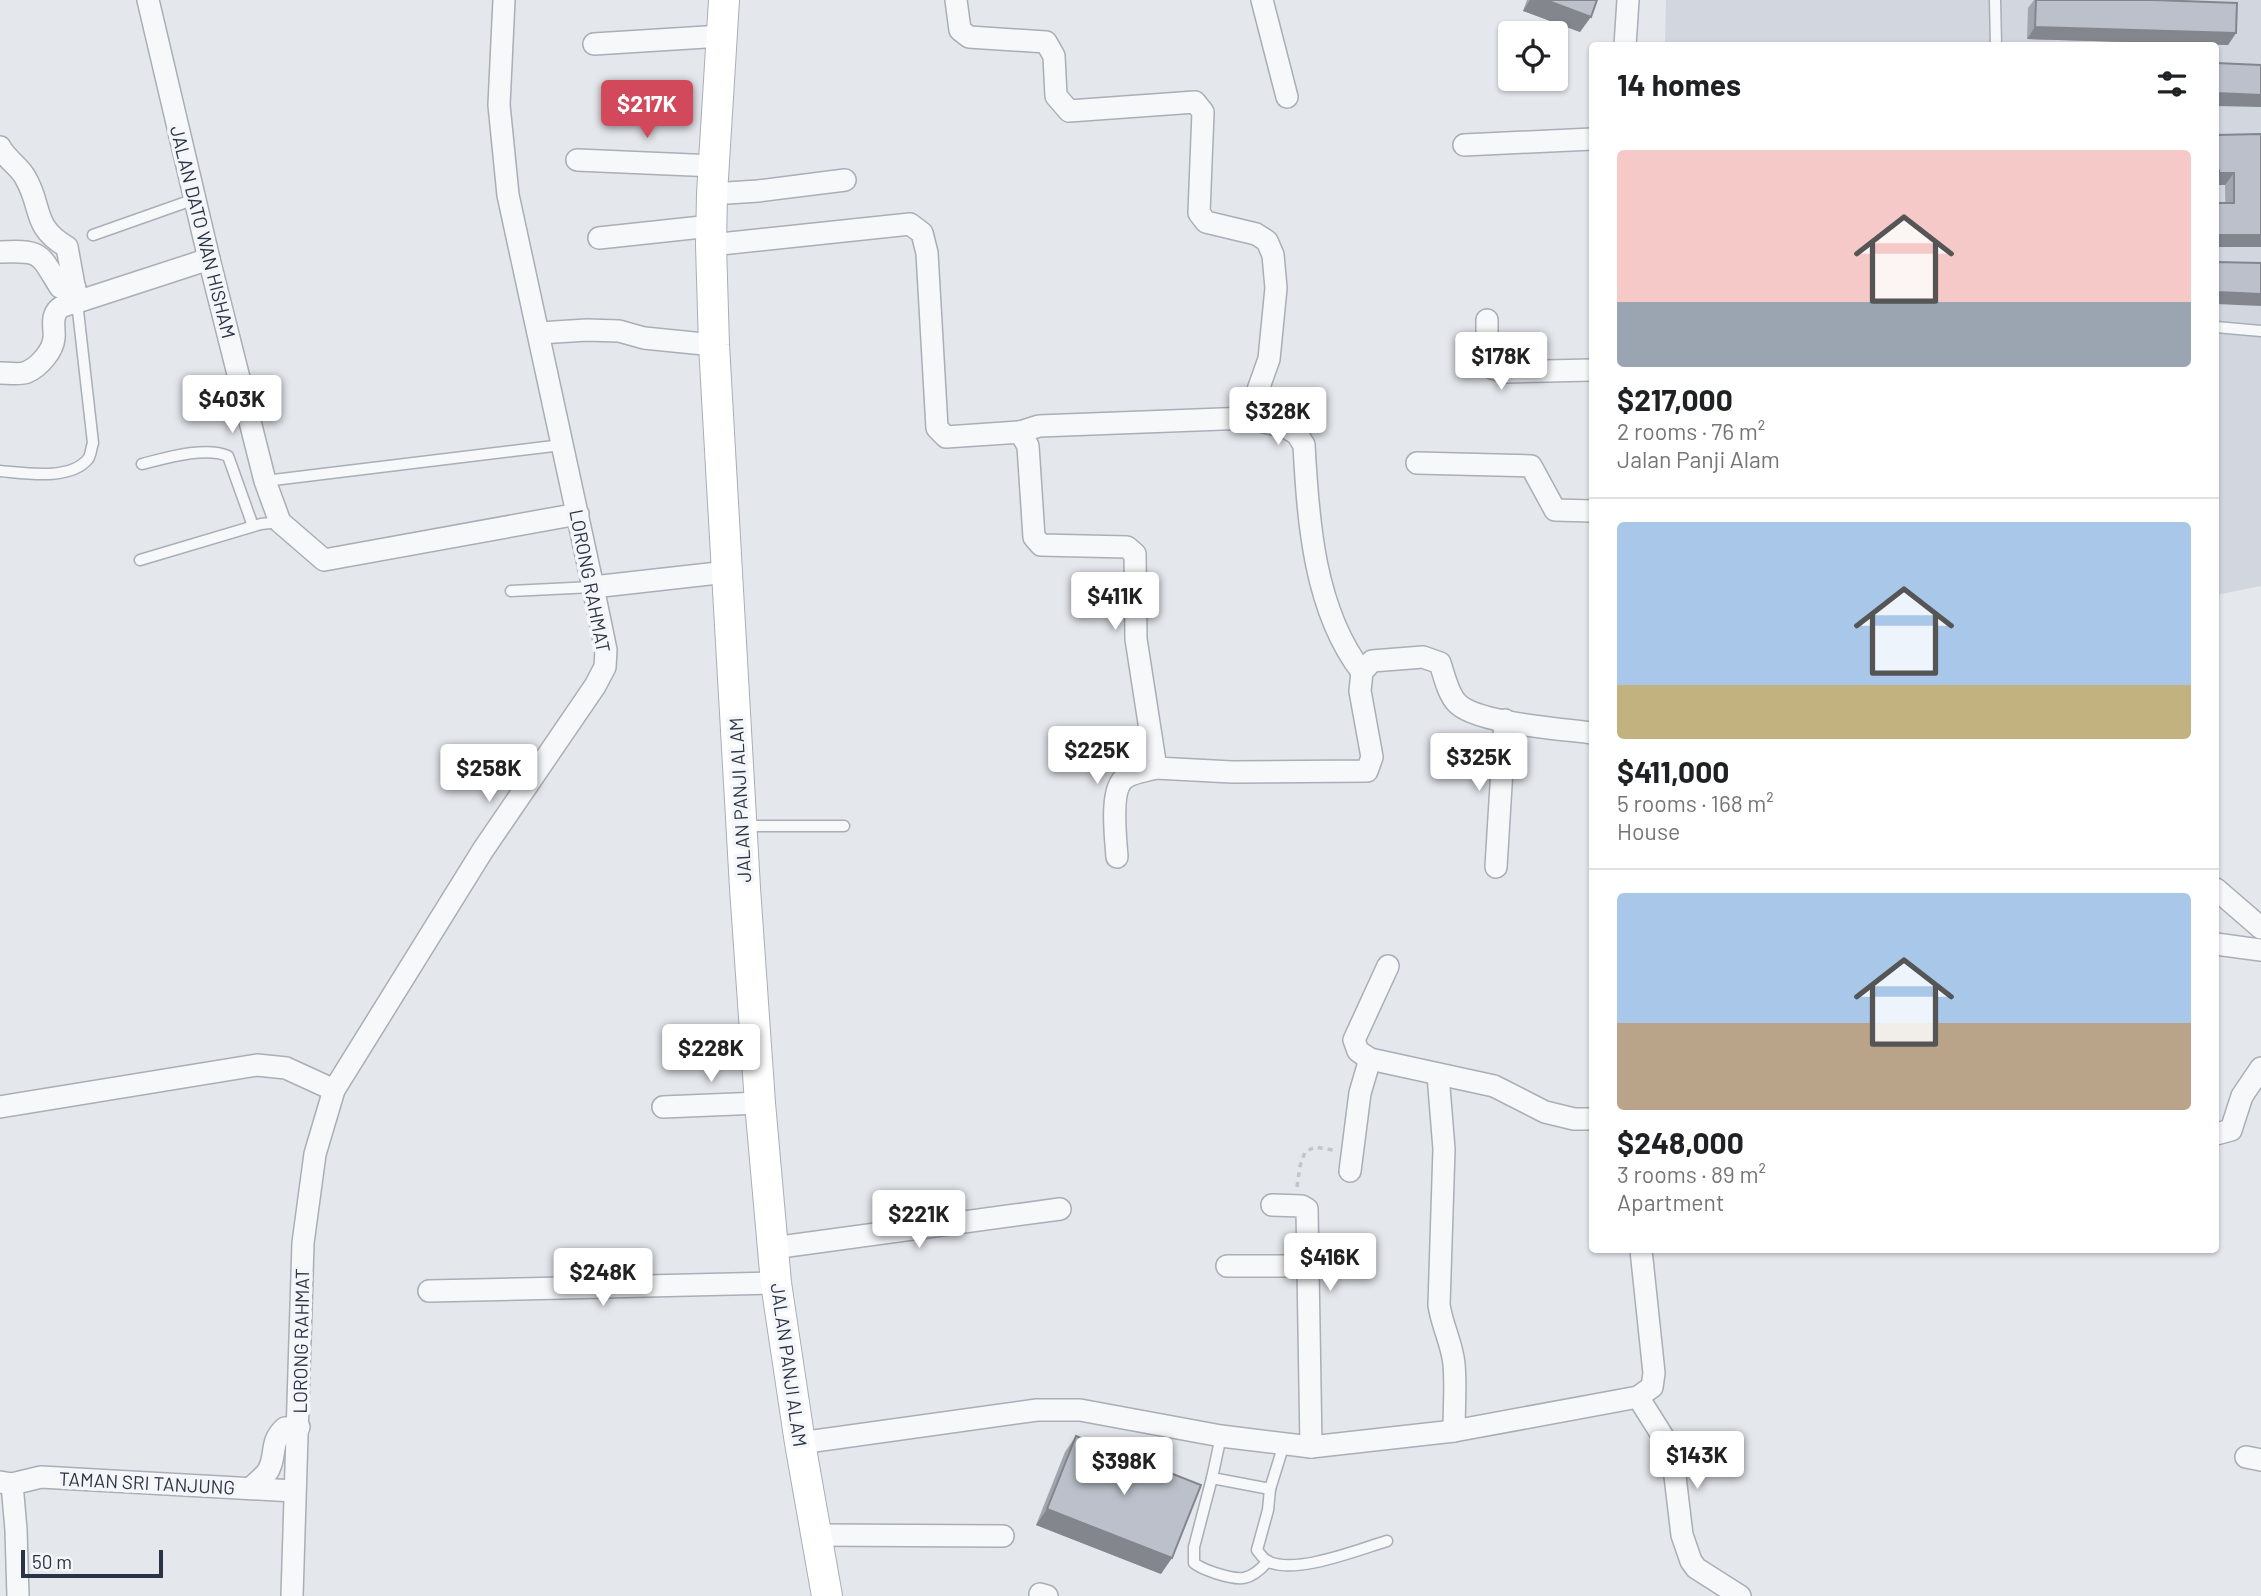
<!DOCTYPE html>
<meta charset="utf-8">
<style>
:root{--surface:#fff;--page:#f2f2f2;--text:#202124;--muted:#757577;--line:#e0e0e0;--accent:#d1495b}
body{margin:0;font-family:Barlow,sans-serif;background:var(--page);color:var(--text);height:100vh;display:flex;flex-direction:column;font-size:26px;white-space:nowrap}
*{box-sizing:border-box;margin:0}
p{font-size:23px;color:var(--muted)}
.icon{flex:none;width:38px;height:38px;fill:none;stroke:currentColor;stroke-width:2;stroke-linecap:round;stroke-linejoin:round}
.map{position:relative;flex:1;overflow:hidden}
.side{position:absolute;left:1589px;top:42px;width:630px;height:1211px;display:flex;flex-direction:column;background:var(--surface);border-radius:7px;box-shadow:0 2px 5px #0004}
.side>*{flex:none}
.controls{position:absolute;left:1498px;top:21px;display:grid;gap:14px}
.controls a{display:grid;place-items:center;width:70px;height:70px;border-radius:7px;background:var(--surface);box-shadow:0 2px 5px #0004;font-size:35px}
.scale{position:absolute;left:21px;bottom:18px;width:142px;box-sizing:border-box;padding-left:7px;border:4px solid #2b3445;border-top:0;font-size:19px;line-height:24px;white-space:nowrap;color:#2b3445;-webkit-text-stroke:5px #f4f6f9;paint-order:stroke}
.price{position:absolute;translate:-50% -60px;padding:0 16px;border-radius:7px;background:#fff;color:#222;font-size:23px;line-height:46px;filter:drop-shadow(0 2px 4px #0008)}
.price::after{content:'';position:absolute;left:50%;top:42px;width:21px;height:16px;margin-left:-10px;background:inherit;clip-path:polygon(0 0,100% 0,50% 100%)}
.price.current{background:var(--accent);color:#fff}
ul{padding:0;list-style:none}
li{display:grid;align-content:center;gap:14px;height:371px;padding:0 28px}
li+li{border-top:2px solid var(--line)}
li span{display:grid;place-items:center;height:217px;border-radius:7px;color:#555}
li>.icon{margin-inline-start:auto}
span .icon{width:126px;height:126px;fill:#fffc;stroke-width:1}
li b{font-size:30px}
h2{display:flex;justify-content:space-between;align-items:center;height:84px;padding:0 28px;font-size:30px}
.map>svg:first-child{display:block}
.built{fill:#d2d6de}
.lines{fill:none;stroke-linecap:round;stroke-linejoin:round}
.lane-casing{stroke:#a9aeb7;stroke-width:13}
.street-casing{stroke:#a9aeb7;stroke-width:24}
.secondary-casing{stroke:#a9aeb7;stroke-width:32}
.path{stroke:#c2c5cb;stroke-width:3.5;stroke-dasharray:5 5;stroke-linecap:butt}
.lane{stroke:#f7f8fa;stroke-width:10}
.street{stroke:#f7f8fa;stroke-width:21}
.secondary{stroke:#fff;stroke-width:30}
.wall{fill:#a1a5ae}
.shaded-wall{fill:#83868d}
.building{fill:#bbc0ca;stroke:#83868d;stroke-width:2}
.labels{text-anchor:middle;stroke-width:7;stroke-linejoin:round;paint-order:stroke}
.street-label{font-size:19px;fill:#2b3445;stroke:#f4f6f9}
</style>
<div class="map">
<svg width="2261" height="1596" viewBox="0 0 2261 1596">
<rect width="100%" height="100%" fill="#e4e7ec"/>
<path class="built" d="M1666,0H2261V586L2216,595V46H1665Z"/>
<g class="lines">
<defs>
<g id="lane">
<path d="M1995,0L1996,46"/>
<path d="M93,235L195,199"/>
<path d="M2216,327L2261,331"/>
<path d="M142,464C166,458 205,446 228,456L253,526"/>
<path d="M0,471C25,473 70,481 88,459C91,455 91,448 93,443L77,302"/>
<path d="M265,481L562,445"/>
<path d="M140,560L261,524L280,522"/>
<path d="M511,591L593,587"/>
<path d="M745,826H844"/>
<path d="M1221,1436L1212,1478L1270,1489L1268,1510L1257,1550C1260,1554 1264,1560 1269,1562C1298,1574 1357,1550 1387,1541"/>
<path d="M1212,1478L1194,1547V1563C1200,1568 1207,1570 1215,1573C1240,1581 1250,1582 1268,1561"/>
<path d="M1270,1489L1284,1444"/>
</g>
<g id="street">
<path d="M148,0L209,259L265,481L280,522L324,560L578,514"/>
<path d="M956,0L960,30L969,37L1046,42L1054,56L1056,96L1069,111L1195,102L1203,112L1199,213L1206,222L1256,234L1267,241L1273,255L1276,288L1269,359L1248,418"/>
<path d="M1262,0L1287,97"/>
<path d="M594,44L722,36"/>
<path d="M1625,46L1628,0"/>
<path d="M1464,145L1592,139"/>
<path d="M0,147C6,159 19,166 25,177C43,207 31,226 67,247L77,302L209,259"/>
<path d="M577,160L715,166"/>
<path d="M712,194L758,191L845,180"/>
<path d="M599,238L711,226"/>
<path d="M711,245L910,224L922,233L927,253L937,428L946,437L1020,432L1028,446L1034,537L1041,545L1127,547L1135,554L1136,639L1156,768L1232,772L1367,771L1372,757L1360,691L1362,672L1372,661L1423,657L1440,663C1444,675 1448,694 1457,703C1475,723 1563,729 1592,733"/>
<path d="M0,252C42,250 39,253 60,287L75,288"/>
<path d="M1487,320V359L1492,368L1505,372L1592,370"/>
<path d="M539,333L587,330L619,331L644,338L714,345"/>
<path d="M0,373C8,373 21,375 27,372C39,367 53,351 54,338C55,329 51,319 57,311C61,305 70,304 77,302"/>
<path d="M1020,432L1039,426L1248,418L1285,427L1297,434L1304,445C1308,520 1314,610 1362,672"/>
<path d="M1417,463L1531,466L1555,510L1592,511"/>
<path d="M593,587L727,572"/>
<path d="M1117,857C1116,840 1109,789 1125,778C1133,772 1146,771 1156,768"/>
<path d="M1496,867L1505,720"/>
<path d="M2216,889L2261,928"/>
<path d="M2216,944L2261,950"/>
<path d="M1388,966L1354,1040L1358,1051L1370,1059L1494,1086L1545,1112L1574,1119H1592"/>
<path d="M1438,1075L1444,1149L1439,1305C1442,1326 1452,1343 1454,1364C1456,1386 1454,1408 1454,1431"/>
<path d="M0,1107L257,1065L286,1068L334,1090"/>
<path d="M663,1107L760,1103"/>
<path d="M2216,1134L2231,1130L2242,1096L2261,1068"/>
<path d="M1350,1171L1360,1093L1370,1059"/>
<path d="M1272,1205L1302,1206L1307,1209L1311,1447"/>
<path d="M773,1248L1060,1209"/>
<path d="M1227,1266H1308"/>
<path d="M429,1291L776,1283"/>
<path d="M1638,1397L1672,1451L1682,1535L1691,1561L1696,1568L1740,1596"/>
<path d="M800,1443L1037,1410H1080L1221,1436L1311,1447L1454,1431L1638,1397L1652,1387L1654,1373L1641,1250"/>
<path d="M2246,1457L2261,1460"/>
<path d="M0,1482L12,1484L41,1477L294,1491"/>
<path d="M12,1484L16,1530L18,1596"/>
<path d="M251,1488C256,1483 264,1477 268,1471C277,1456 269,1442 285,1428L299,1427"/>
<path d="M816,1535L1003,1536"/>
<path d="M1040,1594L1047,1596"/>
<path d="M292,1596L303,1243L315,1154L334,1090L483,850L595,686L605,667L606,650L593,587L508,195L499,105L504,0"/>
</g>
<path id="secondary" d="M724,0L712,194L711,245L714,345L745,888L760,1103L776,1283L800,1443L827,1596"/>
</defs>
<use href="#lane" class="lane-casing"/>
<use href="#street" class="street-casing"/>
<use href="#secondary" class="secondary-casing"/>
<path class="path" d="M1297,1187L1300,1166L1305,1152L1315,1147L1333,1150"/>
<use href="#lane" class="lane"/>
<use href="#street" class="street"/>
<use href="#secondary" class="secondary"/>
</g>
<g class="wall">
<path d="M1527,0H1597L1580,32L1523,11Z"/>
<path d="M2034,0H2154L2236,33L2228,45L2027,39L2028,8Z"/>
<path d="M2261,134L2226,248L2225,185H2216V135Z"/>
<path d="M1076,1436L1161,1574L1036,1525L1065,1452Z"/>
</g>
<g class="shaded-wall">
<path d="M1530,0H1546L1591,17L1580,32L1523,11Z"/>
<path d="M2035,27L2236,33L2228,45L2027,39Z"/>
<path d="M2216,93L2261,95V107L2216,106Z"/>
<path d="M2219,173H2234L2225,185H2216V178Z"/>
<rect x="2216" y="235" width="45" height="12"/>
<path d="M2216,292L2261,294V306L2216,304Z"/>
<path d="M1047,1509L1172,1558L1161,1574L1036,1525Z"/>
</g>
<g class="building">
<path d="M1546,0H1597L1591,17Z"/>
<path d="M2036,0H2154L2237,3L2236,33L2035,27Z"/>
<path d="M2216,63L2261,65V95L2216,93Z"/>
<path d="M2261,134V235H2216V203H2234V173H2219V170H2216V135Z"/>
<path d="M2216,262L2261,263V294L2216,292Z"/>
<path d="M1076,1436L1201,1485L1172,1558L1047,1509Z"/>
</g>
<g class="labels">
<g class="street-label">
<text transform="translate(203 232) rotate(76)" y="7">JALAN DATO WAN HISHAM</text>
<text transform="translate(590 581) rotate(79)" y="7">LORONG RAHMAT</text>
<text transform="translate(740 800) rotate(-93)" y="7">JALAN PANJI ALAM</text>
<text transform="translate(301 1341) rotate(-89)" y="7">LORONG RAHMAT</text>
<text transform="translate(789 1365) rotate(82)" y="7">JALAN PANJI ALAM</text>
<text transform="translate(147 1483) rotate(3)" y="7">TAMAN SRI TANJUNG</text>
</g>
</g>
</svg>
<div class="controls">
<a><svg class="icon" aria-label="locate" viewBox="0 0 24 24"><circle cx="12" cy="12" r="6"/><path d="M12 2v4M12 18v4M2 12h4M18 12h4"/></svg></a>
</div>
<div class="scale">50 m</div>
<b class="price current" style="left:647px;top:140px">$217K</b>
<b class="price" style="left:1501px;top:392px">$178K</b>
<b class="price" style="left:232px;top:435px">$403K</b>
<b class="price" style="left:1278px;top:447px">$328K</b>
<b class="price" style="left:1115px;top:632px">$411K</b>
<b class="price" style="left:1097px;top:786px">$225K</b>
<b class="price" style="left:1479px;top:793px">$325K</b>
<b class="price" style="left:489px;top:804px">$258K</b>
<b class="price" style="left:711px;top:1084px">$228K</b>
<b class="price" style="left:919px;top:1250px">$221K</b>
<b class="price" style="left:1330px;top:1293px">$416K</b>
<b class="price" style="left:603px;top:1308px">$248K</b>
<b class="price" style="left:1697px;top:1491px">$143K</b>
<b class="price" style="left:1124px;top:1497px">$398K</b>
<section class="side">
<h2>14 homes<svg class="icon" aria-label="filters" viewBox="0 0 24 24"><path d="M4 7h16M4 17h16"/><circle cx="9" cy="7" r="2"/><circle cx="15" cy="17" r="2"/></svg></h2>
<ul>
<li><span style="background:linear-gradient(#f6c9c9 70%,#9aa5b1 0)"><svg class="icon" aria-label="home" viewBox="0 0 24 24"><path d="M3 11l9-7 9 7M6 9v11h12V9"/></svg></span><div><b>$217,000</b><p>2 rooms · 76 m²</p><p>Jalan Panji Alam</p></div></li>
<li><span style="background:linear-gradient(#a9c7e8 75%,#c2b280 0)"><svg class="icon" aria-label="home" viewBox="0 0 24 24"><path d="M3 11l9-7 9 7M6 9v11h12V9"/></svg></span><div><b>$411,000</b><p>5 rooms · 168 m²</p><p>House</p></div></li>
<li><span style="background:linear-gradient(#a9c7e8 60%,#b9a48a 0)"><svg class="icon" aria-label="home" viewBox="0 0 24 24"><path d="M3 11l9-7 9 7M6 9v11h12V9"/></svg></span><div><b>$248,000</b><p>3 rooms · 89 m²</p><p>Apartment</p></div></li>
</ul>
</section>
</div>
